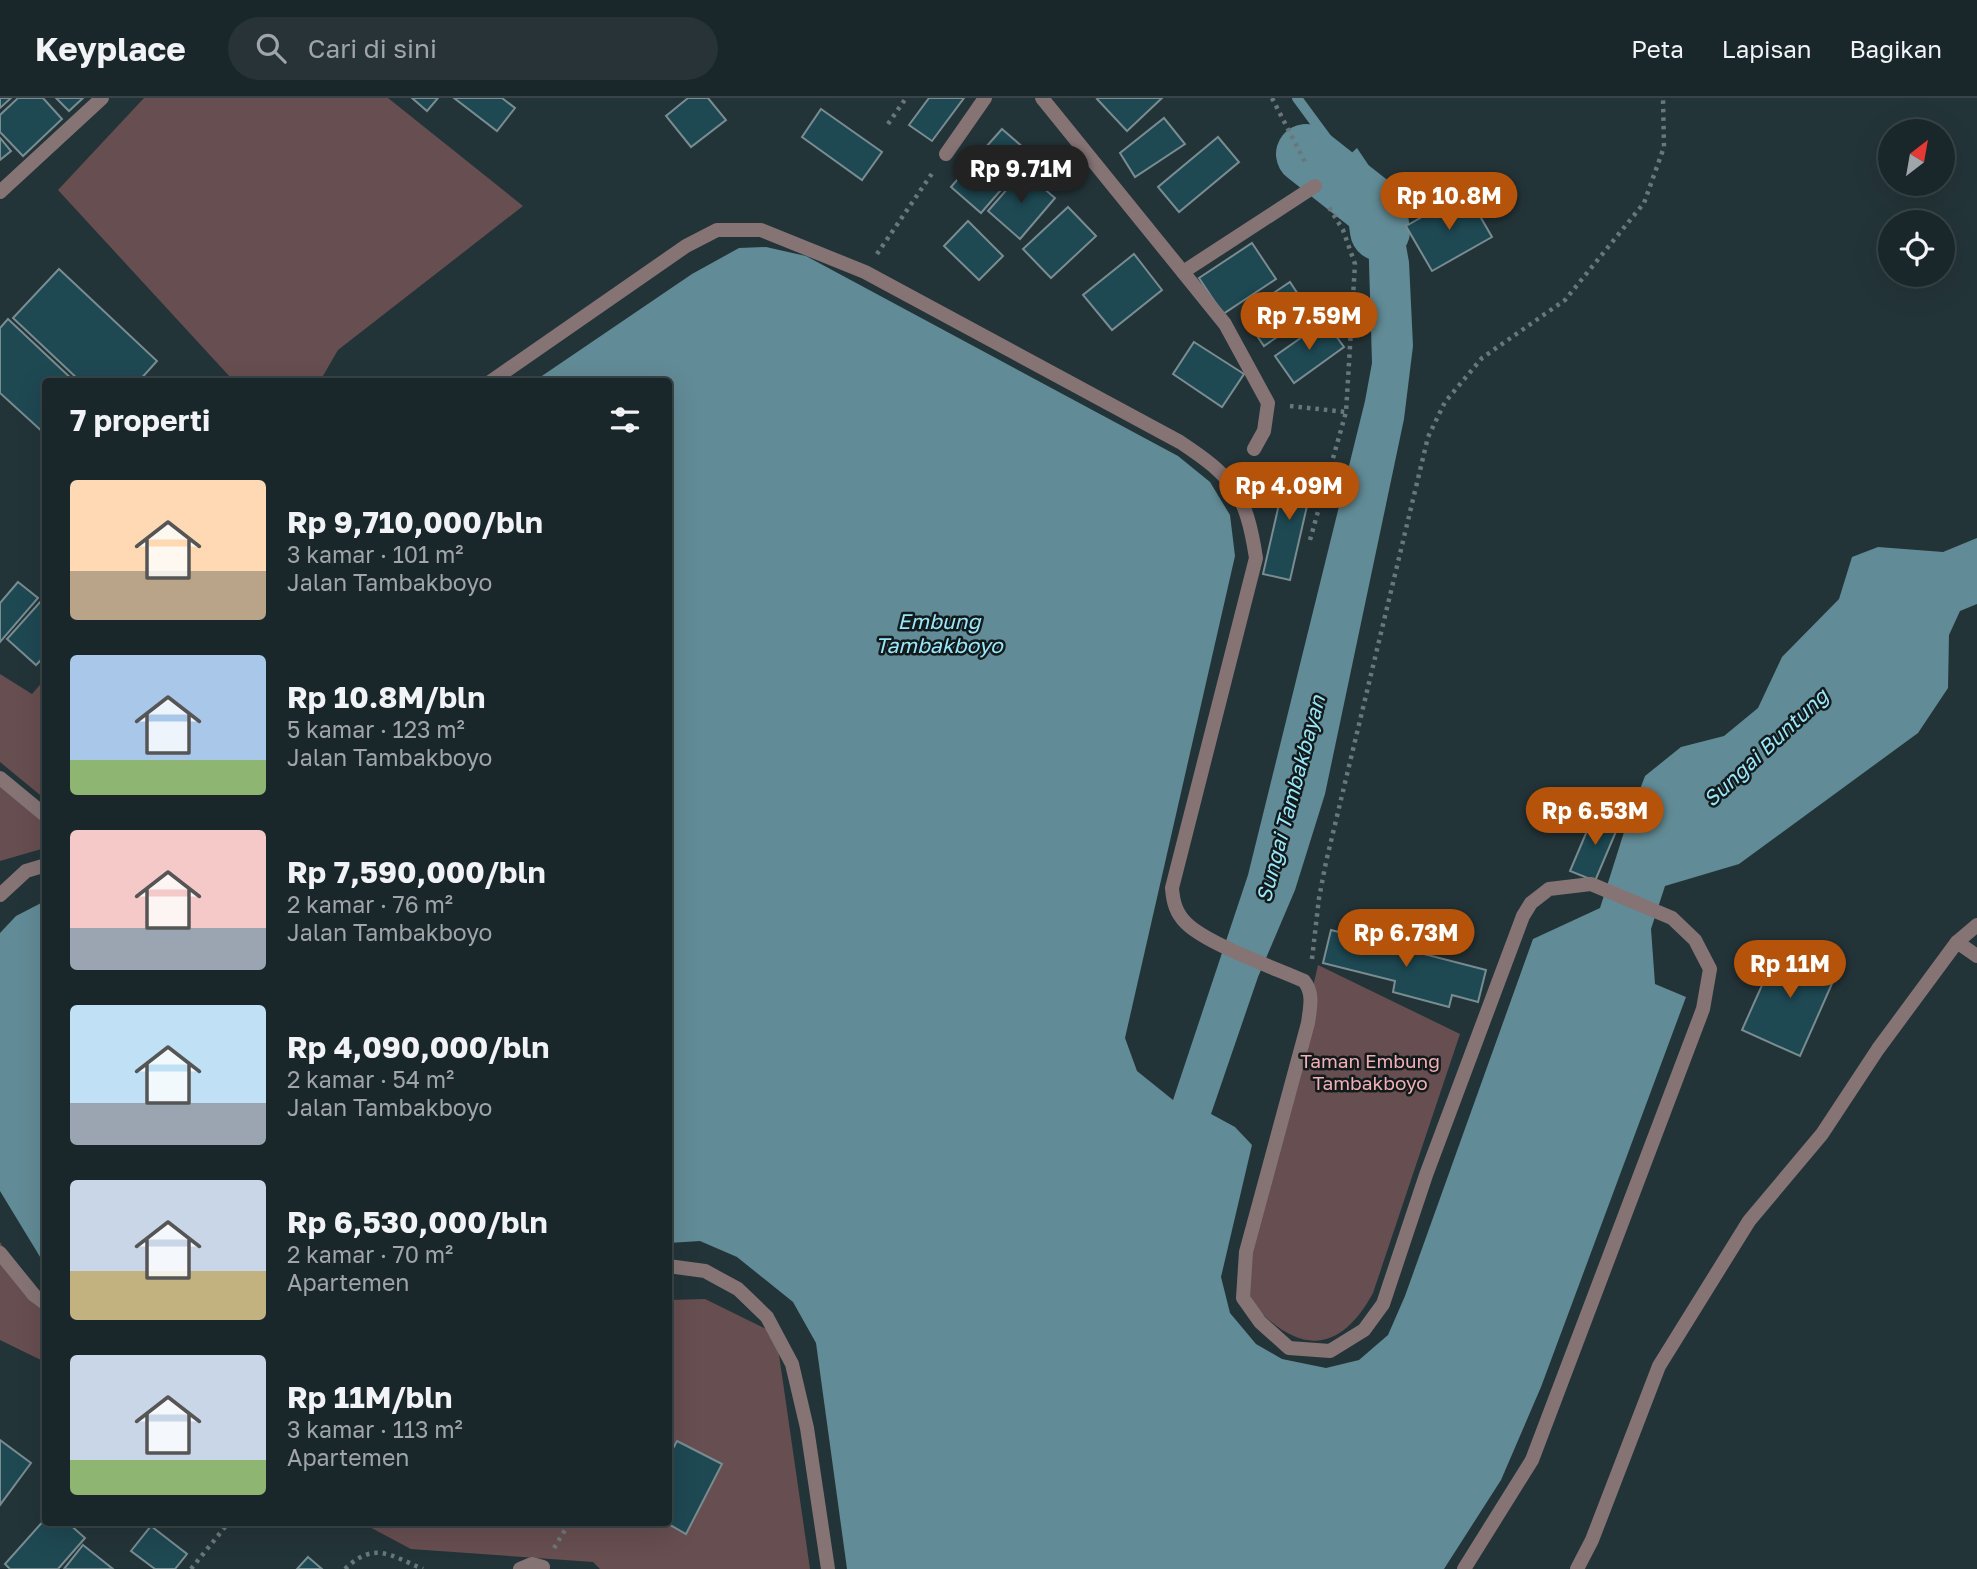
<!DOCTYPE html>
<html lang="id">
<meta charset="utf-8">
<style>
:root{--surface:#1a272a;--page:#273336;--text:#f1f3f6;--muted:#9fa5a8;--line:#384447;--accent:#b45309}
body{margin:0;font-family:"Golos Text",sans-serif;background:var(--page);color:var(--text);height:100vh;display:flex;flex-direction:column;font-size:26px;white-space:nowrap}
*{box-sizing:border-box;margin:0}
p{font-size:23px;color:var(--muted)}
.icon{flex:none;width:38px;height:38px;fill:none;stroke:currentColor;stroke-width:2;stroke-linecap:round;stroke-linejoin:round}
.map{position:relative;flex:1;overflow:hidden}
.sheet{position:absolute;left:42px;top:280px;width:630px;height:1148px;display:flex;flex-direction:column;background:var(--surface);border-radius:7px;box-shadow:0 7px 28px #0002,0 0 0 2px var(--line)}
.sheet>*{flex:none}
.needle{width:46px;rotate:31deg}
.controls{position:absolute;left:1878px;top:21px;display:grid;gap:14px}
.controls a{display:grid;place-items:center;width:77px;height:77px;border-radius:50%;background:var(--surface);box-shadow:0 7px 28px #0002,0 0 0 2px var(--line);font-size:35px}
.price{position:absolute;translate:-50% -60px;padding:0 16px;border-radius:24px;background:var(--accent);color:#fff;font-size:23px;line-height:46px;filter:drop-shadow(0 2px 4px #0008)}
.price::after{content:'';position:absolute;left:50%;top:42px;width:21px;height:16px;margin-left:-10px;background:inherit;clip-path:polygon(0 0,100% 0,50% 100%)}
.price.current{background:#222;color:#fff}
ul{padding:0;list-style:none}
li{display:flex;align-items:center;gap:21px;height:175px;padding:0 28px}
li span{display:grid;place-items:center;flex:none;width:196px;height:140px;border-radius:7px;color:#555}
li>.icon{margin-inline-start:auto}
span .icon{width:84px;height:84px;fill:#fffc;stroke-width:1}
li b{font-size:30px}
h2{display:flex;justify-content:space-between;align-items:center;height:84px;padding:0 28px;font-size:30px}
header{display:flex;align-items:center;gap:42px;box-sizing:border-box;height:98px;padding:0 35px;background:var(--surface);border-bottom:2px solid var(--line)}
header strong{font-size:33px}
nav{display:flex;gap:38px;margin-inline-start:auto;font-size:24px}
.search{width:490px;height:63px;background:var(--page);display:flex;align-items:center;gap:18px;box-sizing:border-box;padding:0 24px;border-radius:38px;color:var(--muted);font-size:26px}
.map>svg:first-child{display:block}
.green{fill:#674e50}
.water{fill:#618b96}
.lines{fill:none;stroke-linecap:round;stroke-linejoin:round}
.stream{stroke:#618b96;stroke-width:10}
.river{stroke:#618b96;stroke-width:60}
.building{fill:#1e4852;stroke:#798c91;stroke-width:2}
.path{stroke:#69777b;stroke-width:4.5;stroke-dasharray:3.5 5;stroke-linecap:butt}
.lane{stroke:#867475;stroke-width:14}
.street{stroke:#867475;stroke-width:14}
.labels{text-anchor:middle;stroke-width:5;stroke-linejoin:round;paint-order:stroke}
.park-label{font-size:19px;fill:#f2afb4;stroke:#121a1c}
.water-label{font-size:21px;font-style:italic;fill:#9be7fa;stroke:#121a1c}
</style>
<header>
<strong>Keyplace</strong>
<div class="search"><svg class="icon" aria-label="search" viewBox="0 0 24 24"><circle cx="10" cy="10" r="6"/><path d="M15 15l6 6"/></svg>Cari di sini</div>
<nav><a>Peta</a><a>Lapisan</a><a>Bagikan</a></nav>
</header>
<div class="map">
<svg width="1977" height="1471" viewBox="0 0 1977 1471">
<rect width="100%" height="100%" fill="#233438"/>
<g class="green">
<path d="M144,0H388L523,108L338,252L320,283H229L231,280L58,92Z"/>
<path d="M0,576L32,596L45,581V701L0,664Z"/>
<path d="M0,688L45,726V750L0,763Z"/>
<path d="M1318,867L1460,936L1373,1195C1348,1241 1314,1261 1269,1222C1260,1214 1250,1205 1249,1192C1248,1183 1249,1173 1250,1164Z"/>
<path d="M0,1144L26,1188L45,1202V1264L0,1242Z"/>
<path d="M705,1201L776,1236L810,1471H600L593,1464L411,1451L362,1425L668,1424L669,1202Z"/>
</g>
<g class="water">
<path d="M1357,50L1400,114L1409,164L1413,248L1404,321L1325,696L1295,792L1258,879L1211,1016L1235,1029L1252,1047L1221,1179L1230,1215L1256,1246L1282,1261L1326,1270L1359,1262L1388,1237L1405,1198L1533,841L1600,810L1625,731L1645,678L1681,649L1724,638L1758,610L1782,559L1839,501L1852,459L1878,449L1943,454L1977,440V506L1960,513L1949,537L1948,590L1918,635L1739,766L1665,788L1651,831L1655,886L1686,899L1541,1289L1501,1382L1444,1471H847L816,1245L793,1204L737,1159L700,1143L669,1145L668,284H533L692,176L739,150L766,149L806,158L1178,358L1210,384L1230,417L1235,458L1125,940L1137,973L1173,1002L1248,777L1365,303L1372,265L1368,132L1319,85Z"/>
<path d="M45,803V1167L0,1093V835L16,818Z"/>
</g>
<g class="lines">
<path class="stream" d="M1297,0L1350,72"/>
<path class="river" d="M1306,56L1377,112L1380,133"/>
</g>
<g class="building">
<path d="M0,0H11L0,10Z"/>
<path d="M18,0H43L62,21L23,58L0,34V17Z"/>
<path d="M56,0H83L69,13Z"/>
<path d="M412,0H438L427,13Z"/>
<path d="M454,0H502L515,10L497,33Z"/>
<path d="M688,0H708L726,22L691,49L666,18Z"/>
<path d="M929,0H964L932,43L909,27Z"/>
<path d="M1099,0H1162L1127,33L1097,1Z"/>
<path d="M821,11L882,54L862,82L802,39Z"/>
<path d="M1164,20L1185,46L1135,79L1120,55Z"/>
<path d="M1002,31L1032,57L1000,93L970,67Z"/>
<path d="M1218,39L1239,64L1179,114L1158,89Z"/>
<path d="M0,40L11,53L0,62Z"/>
<path d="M970,67L1000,93L981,115L951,89Z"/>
<path d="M1023,73L1055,100L1020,141L988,113Z"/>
<path d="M1466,94L1492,139L1432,173L1406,128Z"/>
<path d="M1068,109L1096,138L1051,180L1023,151Z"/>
<path d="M968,123L1003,158L979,182L944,148Z"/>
<path d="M1252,145L1276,181L1223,216L1199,180Z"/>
<path d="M1134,156L1162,192L1112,232L1083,197Z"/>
<path d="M59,171L157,263L138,284H81L13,220Z"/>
<path d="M1290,184L1311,216L1264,248L1242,216Z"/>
<path d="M8,221L75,284H46V337L0,295V230Z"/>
<path d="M1325,223L1344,249L1294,285L1275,258Z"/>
<path d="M1194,244L1244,276L1222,309L1173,276Z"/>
<path d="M1288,367L1315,373L1290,482L1263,476Z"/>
<path d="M18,484L38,500L0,544V505Z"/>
<path d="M41,503L46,507V557L36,567L7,541Z"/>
<path d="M1595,714L1620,724L1595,783L1570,773Z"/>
<path d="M1331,832L1486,872L1478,904L1452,897L1449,909L1393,894L1395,883L1323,865Z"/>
<path d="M1780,847L1838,872L1800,958L1742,932Z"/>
<path d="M0,1342L31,1365L0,1407Z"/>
<path d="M677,1343L722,1366L686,1436L665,1424H668V1360Z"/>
<path d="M46,1420V1424H67L85,1440L58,1471H10L5,1466Z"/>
<path d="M151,1428L187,1456L175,1471H155L131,1453Z"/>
<path d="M83,1447L113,1471H64Z"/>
<path d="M308,1459L322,1471H297Z"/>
</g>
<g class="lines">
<g class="path">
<path d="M1272,0L1307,68"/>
<path d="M888,26L906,0"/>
<path d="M877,156L933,74"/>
<path d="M1290,308L1346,314L1355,166L1343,132L1327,106"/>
<path d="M1310,442L1346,314"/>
<path d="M1312,861L1319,800L1326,764L1428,339L1445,304L1482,260L1565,202L1644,105L1664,49L1663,0"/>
<path d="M554,1450L570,1424"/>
<path d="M191,1471L225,1429"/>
<path d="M345,1471C374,1443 390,1457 423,1471"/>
</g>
<g class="lane">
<path d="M490,284L686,148L717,132H761L865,174L1180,344C1233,379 1246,395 1256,460L1172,790C1173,804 1176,815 1186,825C1207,846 1275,870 1304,883C1314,895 1310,910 1308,925L1246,1154L1243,1200L1260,1224L1289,1250L1330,1253L1364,1232L1383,1206L1426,1077L1523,818L1531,805L1549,791L1591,786L1672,820L1695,842L1710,871L1703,911L1532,1362L1464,1471"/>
<path d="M0,680L46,718"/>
<path d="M0,797L26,773L46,767"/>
<path d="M0,1155L34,1197L46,1206"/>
<path d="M668,1168L705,1173L738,1191L767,1219L792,1266L807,1330L828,1471"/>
<path d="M520,1471L532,1466L543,1469"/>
<path d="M1577,1471L1592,1442L1659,1268L1749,1123L1822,1036L1878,951L1957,844"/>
</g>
<g class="street">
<path d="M1042,0L1225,226L1268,305L1264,333L1254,351"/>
<path d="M946,56L985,0"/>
<path d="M0,94L102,0"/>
<path d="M1183,174L1315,88"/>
<path d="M1977,827L1957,844L1977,858"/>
</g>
</g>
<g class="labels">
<g class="park-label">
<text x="1370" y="970">Taman Embung<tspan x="1370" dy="22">Tambakboyo</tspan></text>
</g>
<g class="water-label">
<text x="939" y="531">Embung<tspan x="939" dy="24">Tambakboyo</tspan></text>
<text transform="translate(1766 650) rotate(-43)" y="7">Sungai Buntung</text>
<text transform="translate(1291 701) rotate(-75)" y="7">Sungai Tambakbayan</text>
</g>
</g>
</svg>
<div class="controls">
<a><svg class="needle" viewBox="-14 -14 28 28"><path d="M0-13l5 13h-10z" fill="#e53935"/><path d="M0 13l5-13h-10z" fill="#9fa5a8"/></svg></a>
<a><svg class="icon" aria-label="locate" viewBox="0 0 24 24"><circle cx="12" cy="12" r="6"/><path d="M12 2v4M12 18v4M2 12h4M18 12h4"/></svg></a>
</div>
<b class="price current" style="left:1021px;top:107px">Rp 9.71M</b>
<b class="price" style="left:1449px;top:134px">Rp 10.8M</b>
<b class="price" style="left:1309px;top:254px">Rp 7.59M</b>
<b class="price" style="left:1289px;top:424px">Rp 4.09M</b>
<b class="price" style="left:1595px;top:749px">Rp 6.53M</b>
<b class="price" style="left:1406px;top:871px">Rp 6.73M</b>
<b class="price" style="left:1790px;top:902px">Rp 11M</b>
<section class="sheet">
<h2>7 properti<svg class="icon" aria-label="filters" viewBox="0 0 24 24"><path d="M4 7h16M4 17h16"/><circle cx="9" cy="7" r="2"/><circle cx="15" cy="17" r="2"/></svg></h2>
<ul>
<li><span style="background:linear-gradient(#ffd9b3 65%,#b9a48a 0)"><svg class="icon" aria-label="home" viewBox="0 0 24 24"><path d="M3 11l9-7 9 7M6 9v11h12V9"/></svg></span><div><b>Rp 9,710,000/bln</b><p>3 kamar · 101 m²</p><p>Jalan Tambakboyo</p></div></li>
<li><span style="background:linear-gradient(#a9c7e8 75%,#8fb573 0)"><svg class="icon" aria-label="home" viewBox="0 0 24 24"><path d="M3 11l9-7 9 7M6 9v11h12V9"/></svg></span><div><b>Rp 10.8M/bln</b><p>5 kamar · 123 m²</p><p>Jalan Tambakboyo</p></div></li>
<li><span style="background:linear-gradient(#f6c9c9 70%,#9aa5b1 0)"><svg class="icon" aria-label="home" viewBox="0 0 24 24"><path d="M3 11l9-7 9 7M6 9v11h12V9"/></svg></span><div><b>Rp 7,590,000/bln</b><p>2 kamar · 76 m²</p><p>Jalan Tambakboyo</p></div></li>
<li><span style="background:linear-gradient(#bfe0f5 70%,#9aa5b1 0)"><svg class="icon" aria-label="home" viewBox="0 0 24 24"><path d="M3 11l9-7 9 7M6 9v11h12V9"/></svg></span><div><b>Rp 4,090,000/bln</b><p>2 kamar · 54 m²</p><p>Jalan Tambakboyo</p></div></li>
<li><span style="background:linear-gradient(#c9d6e8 65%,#c2b280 0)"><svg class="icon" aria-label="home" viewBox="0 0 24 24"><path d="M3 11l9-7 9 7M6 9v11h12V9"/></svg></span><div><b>Rp 6,530,000/bln</b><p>2 kamar · 70 m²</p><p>Apartemen</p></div></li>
<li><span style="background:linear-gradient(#c9d6e8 75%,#8fb573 0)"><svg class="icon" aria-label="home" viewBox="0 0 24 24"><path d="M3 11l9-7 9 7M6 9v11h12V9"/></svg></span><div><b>Rp 11M/bln</b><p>3 kamar · 113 m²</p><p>Apartemen</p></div></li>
</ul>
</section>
</div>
